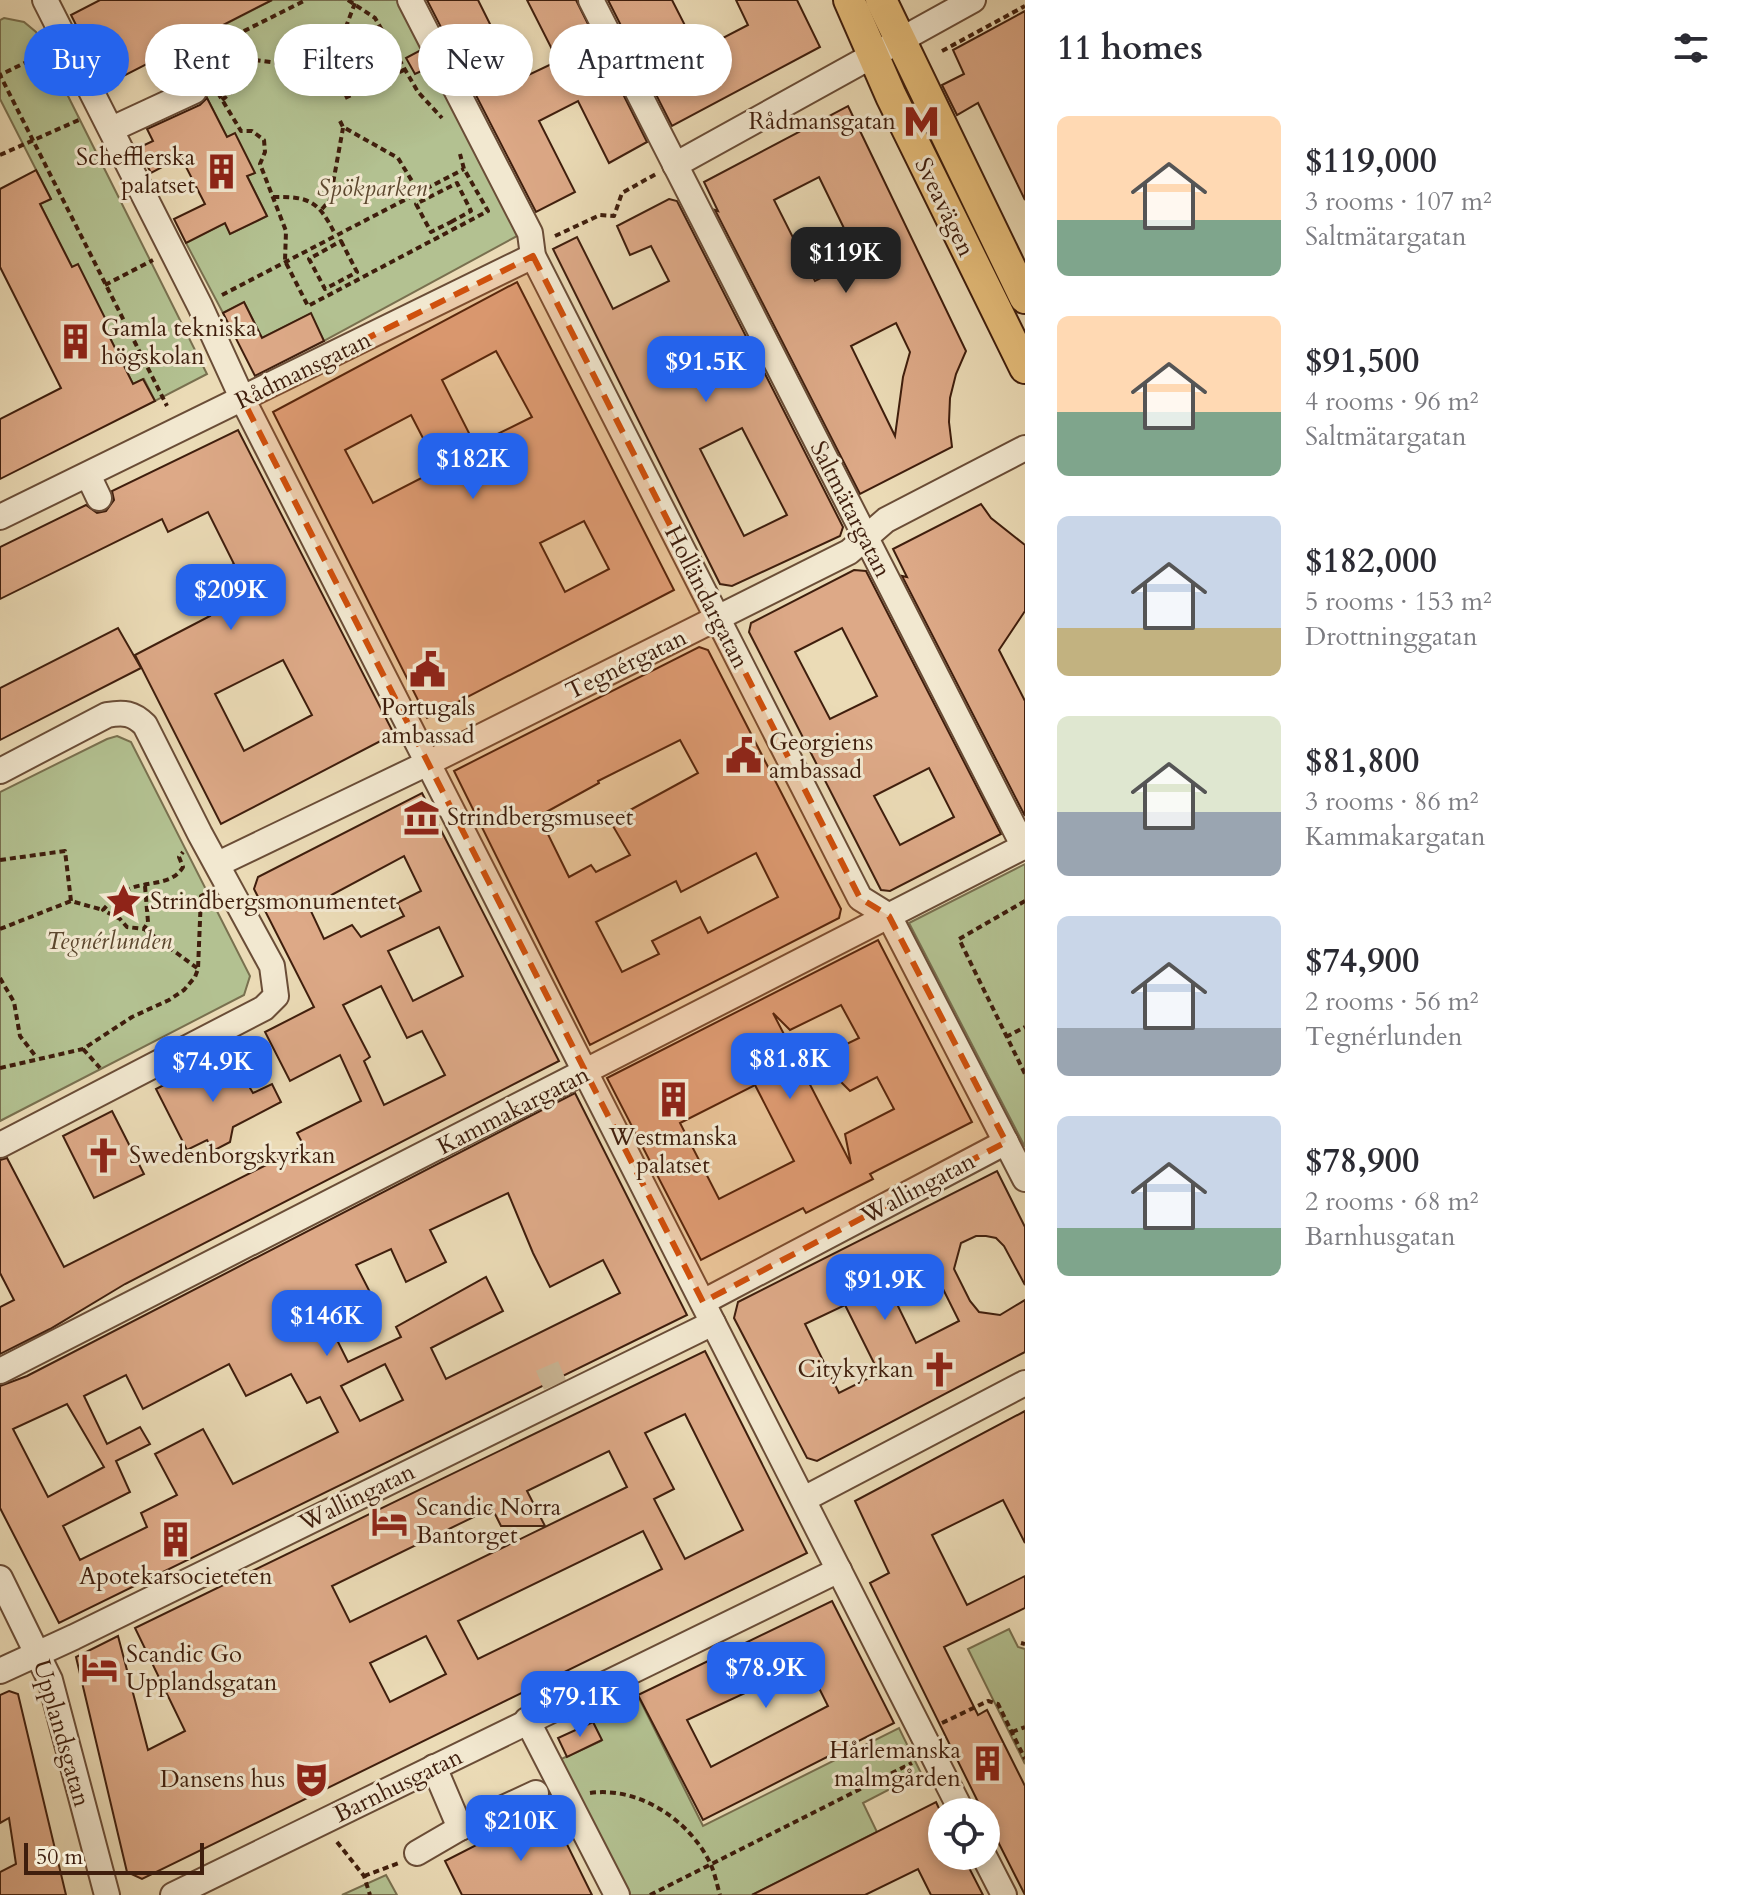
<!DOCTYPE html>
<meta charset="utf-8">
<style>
:root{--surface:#fff;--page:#f7f7f7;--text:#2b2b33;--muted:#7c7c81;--accent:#2563eb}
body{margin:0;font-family:Cardo,serif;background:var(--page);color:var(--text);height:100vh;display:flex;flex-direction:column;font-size:30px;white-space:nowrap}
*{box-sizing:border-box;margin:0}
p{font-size:26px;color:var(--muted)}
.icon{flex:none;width:44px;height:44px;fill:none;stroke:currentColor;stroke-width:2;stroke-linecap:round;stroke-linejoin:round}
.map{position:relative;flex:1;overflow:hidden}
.drawer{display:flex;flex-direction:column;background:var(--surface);width:720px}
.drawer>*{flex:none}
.guide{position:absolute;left:24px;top:24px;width:760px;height:72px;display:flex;gap:16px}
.buttons{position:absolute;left:928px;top:1798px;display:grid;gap:16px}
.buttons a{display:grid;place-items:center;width:72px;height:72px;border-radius:50%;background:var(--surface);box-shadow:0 4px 12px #0003;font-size:40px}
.scale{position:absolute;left:24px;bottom:20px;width:180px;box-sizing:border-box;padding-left:8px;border:4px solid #3f1e0d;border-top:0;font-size:22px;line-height:28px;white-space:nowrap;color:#3f1e0d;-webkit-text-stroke:6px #f2e8d0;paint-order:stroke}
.price{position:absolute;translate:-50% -68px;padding:0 18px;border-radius:16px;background:var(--accent);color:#fff;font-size:26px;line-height:52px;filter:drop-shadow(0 2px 4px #0008)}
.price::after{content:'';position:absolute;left:50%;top:48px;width:24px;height:18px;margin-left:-12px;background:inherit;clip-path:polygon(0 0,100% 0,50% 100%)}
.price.active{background:#222;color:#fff}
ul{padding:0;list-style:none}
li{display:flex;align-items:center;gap:24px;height:200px;padding:0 32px}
li span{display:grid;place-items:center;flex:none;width:224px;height:160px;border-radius:12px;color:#555}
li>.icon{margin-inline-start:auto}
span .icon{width:96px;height:96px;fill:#fffc;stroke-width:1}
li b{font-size:34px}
h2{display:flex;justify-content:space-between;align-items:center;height:96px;padding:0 32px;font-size:34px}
.tag{padding:0 28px;border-radius:36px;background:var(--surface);box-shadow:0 4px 12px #0003;font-size:28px;line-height:72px}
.tag.active{background:var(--accent);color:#fff}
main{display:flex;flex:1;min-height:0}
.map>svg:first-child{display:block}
.green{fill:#b3c191;stroke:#79704f;stroke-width:2}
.building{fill:#dda987;stroke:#3f1e0d;stroke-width:2;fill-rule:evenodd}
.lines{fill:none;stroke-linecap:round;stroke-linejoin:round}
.minor-tunnel{stroke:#c9b594;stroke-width:24;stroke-dasharray:24 12;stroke-linecap:butt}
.minor-casing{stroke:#6a4d37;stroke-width:28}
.major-casing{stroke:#3f1e0d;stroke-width:34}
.path{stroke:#3f1e0d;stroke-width:4;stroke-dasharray:6 4;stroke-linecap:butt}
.minor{stroke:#f2e8d0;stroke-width:24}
.major{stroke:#e6be7b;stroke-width:30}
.marked{fill:#cf500c;fill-opacity:0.2;stroke:#cf500c;stroke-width:6;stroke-dasharray:16 10;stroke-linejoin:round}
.labels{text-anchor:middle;stroke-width:6;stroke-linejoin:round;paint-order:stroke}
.poi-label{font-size:24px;fill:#3f1e0d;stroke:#f2e8d0;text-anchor:start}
.park-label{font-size:24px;font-style:italic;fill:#5c472e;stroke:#f2e8d0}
.street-label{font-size:24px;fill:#3f1e0d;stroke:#f2e8d0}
</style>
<main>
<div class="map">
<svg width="1025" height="1895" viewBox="0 0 1025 1895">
<rect width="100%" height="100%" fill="#ebdbb6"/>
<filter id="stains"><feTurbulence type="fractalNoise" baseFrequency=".0025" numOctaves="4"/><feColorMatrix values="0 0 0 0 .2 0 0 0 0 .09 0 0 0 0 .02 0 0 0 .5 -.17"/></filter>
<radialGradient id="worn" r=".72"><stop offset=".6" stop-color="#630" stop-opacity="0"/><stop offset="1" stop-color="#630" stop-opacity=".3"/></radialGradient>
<g class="green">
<path d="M272,0H400L519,235L324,341L310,314L262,338L244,302L223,313L186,243L225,223L230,234L267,216L247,176L254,173L227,137L181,47Z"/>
<path d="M4,18L24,22L36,32L207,374L155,401L144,379L133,384L102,322L106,320L72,267L40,204L51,199L0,99V20Z"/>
<path d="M117,736L131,742L250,976L244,995L0,1121V792L107,739Z"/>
<path d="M1025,864V1147L909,923Z"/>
<path d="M1009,1629L1018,1647L1025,1649V1764L968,1649Z"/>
<path d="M639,1698L703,1826L899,1728L921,1773L863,1803L877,1832L752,1895H628L559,1760L601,1741L593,1722Z"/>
<path d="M386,1875L397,1895H342Z"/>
</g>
<g class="building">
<path d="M100,0H272L106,85L71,15Z"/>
<path d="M427,0H478L518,80L558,61L527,0H576L647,142L609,163L578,101L539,121L575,192L536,212Z"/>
<path d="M608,0H672L698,51L748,25L736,0H797L820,47L672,126Z"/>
<path d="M1025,11V200L978,103L957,115L942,85L964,74L953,50Z"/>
<path d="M419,51L428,68L415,74L406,58Z"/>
<path d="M207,98L227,137L235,133L255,173L247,176L267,216L230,234L225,223L186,243L174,219L205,204L181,157L151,173L138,148L153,141L147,129L200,105Z"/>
<path d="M848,106L966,351L956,374L950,398L949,422L952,447L860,494L715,210L718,211L704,182ZM819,177L859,259L815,281L774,200ZM896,323L910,352L903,377L895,436L851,346Z"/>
<path d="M36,170L51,199L40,204L72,267L78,264L106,320L102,322L133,384L143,379L155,401L0,479V419L61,388L0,267V189Z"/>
<path d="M669,199L677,201L843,527L840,536L732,586L720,584L553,249L577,237L613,309L669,281L651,246L630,255L617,226ZM742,428L787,515L744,536L700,449Z"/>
<path d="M517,282L674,590L427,718L273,412ZM496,351L532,417L475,445L442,380ZM411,415L439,469L373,503L345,450ZM584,521L609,569L565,592L540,543Z"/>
<path d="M244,302L262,338L311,313L324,341L255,376L223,313Z"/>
<path d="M238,430L394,734L221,824L135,655L210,616L194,584L234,564L208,512L168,532L162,519L0,599V547L86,505L97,513L106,511L114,500L112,491ZM283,660L312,715L244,751L215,694Z"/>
<path d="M981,504L991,518L1025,545V611L999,650L1025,701V816L902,576L907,577L893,549Z"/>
<path d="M854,570L866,571L1001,834L890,891L881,890L749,632L751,623ZM842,628L877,696L830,719L795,652ZM929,768L954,817L900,845L874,796Z"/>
<path d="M118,628L141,668L0,740V688Z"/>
<path d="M699,647L708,650L841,909L839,918L590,1045L454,771ZM680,740L698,773L610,821L630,855L596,872L591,865L569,877L539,816L599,783L598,781ZM756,853L778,897L708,933L700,917L652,941L659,954L622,972L596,922L676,881L681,892Z"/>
<path d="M422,793L559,1061L125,1284L50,1329L0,1354V1307L14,1300L0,1273V1160L7,1158L64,1267L304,1146L297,1133L361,1101L340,1055L290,1081L265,1032L314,1007L254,889L258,877ZM404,856L421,891L397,903L404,916L361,937L352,925L324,939L309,907ZM439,927L463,976L413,1001L388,951ZM381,986L407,1038L422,1031L445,1075L384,1105L364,1061L370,1057L343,1005Z"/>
<path d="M878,940L972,1122L870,1174L873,1179L806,1213L803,1208L701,1260L607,1078ZM841,1005L859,1038L830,1052L834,1075L850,1091L877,1077L894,1109L845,1134L851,1164L773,1013L790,1030ZM755,1085L794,1161L719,1199L680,1123Z"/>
<path d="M211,1061L218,1071L235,1070L241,1073L253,1093L272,1084L281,1102L233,1127L230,1142L213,1151L207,1140L187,1150L156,1089Z"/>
<path d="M575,1093L687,1315L59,1623L0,1508V1386L27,1376ZM508,1193L533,1253L550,1287L603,1260L620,1293L446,1379L431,1348L503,1311L486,1277L396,1327L401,1337L348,1362L327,1320L373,1298L356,1265L391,1249L406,1282L446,1262L430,1230ZM229,1364L246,1396L291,1374L307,1403L320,1397L338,1432L233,1484L203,1429L155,1454L177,1495L141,1513L147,1527L80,1560L63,1526L130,1492L116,1461L150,1444L140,1427L107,1444L84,1396L126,1375L143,1409ZM385,1364L403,1400L360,1421L341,1386ZM67,1404L104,1467L48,1497L13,1429Z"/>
<path d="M112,1111L144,1174L94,1198L63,1136Z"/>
<path d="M997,1171L1025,1227V1285L1004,1246L996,1238L986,1236H976L961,1243L954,1269L970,1301L979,1312L1000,1315L1025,1300V1352L817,1461L807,1458L734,1318L738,1302ZM937,1277L959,1321L916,1343L894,1298ZM845,1305L879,1373L839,1393L805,1324Z"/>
<path d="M705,1351L807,1553L142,1879L127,1872L76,1657L118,1636L148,1750L185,1731L135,1628ZM685,1414L743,1530L685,1559L654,1499L674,1489L645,1433ZM609,1451L627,1487L350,1622L332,1586L492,1508L501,1526H545L527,1491ZM643,1531L662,1569L478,1659L458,1621ZM426,1636L446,1674L390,1702L370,1663Z"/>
<path d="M1025,1411V1543L1003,1500L932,1535L967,1605L1025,1576V1608L944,1647L978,1715L987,1710L1025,1786V1895L986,1818V1812H983L870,1583L889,1573L855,1501Z"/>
<path d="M832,1601L894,1723L703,1820L638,1695ZM807,1664L828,1706L711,1767L687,1720Z"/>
<path d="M9,1691L18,1694L66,1895H0V1872L16,1864L9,1818L0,1823V1695Z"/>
<path d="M593,1722L602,1740L567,1757L558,1738Z"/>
<path d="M936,1802L942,1815V1856H963L983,1895H931L918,1869L865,1895H752Z"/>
<path d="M549,1808L592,1895H462L445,1861Z"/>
</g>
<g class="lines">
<path class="minor-tunnel" d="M547,1366L555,1385"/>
<defs>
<g id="minor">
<path d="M45,0L200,306L243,400L962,1812"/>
<path d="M410,0L530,233L533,256L860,898L889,916L1025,1179"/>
<path d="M591,0L1024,847"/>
<path d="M112,129L194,91"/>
<path d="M675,165L973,0"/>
<path d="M88,475L99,498"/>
<path d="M0,517L533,256"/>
<path d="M0,771L107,715C124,712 133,713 145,725L200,834L272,966L276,996L264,1008L0,1145"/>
<path d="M218,864L428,763L849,552L886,520L1025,448"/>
<path d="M703,1302L1006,1142"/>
<path d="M0,1371L1025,846"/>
<path d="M804,1499L1025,1383"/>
<path d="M0,1578L50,1680L107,1895"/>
<path d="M0,1671L74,1637L713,1323"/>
<path d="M527,1720L617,1895"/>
<path d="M434,1767L460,1828"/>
<path d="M417,1853L460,1828L536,1793"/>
<path d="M984,1856L1004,1895"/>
<path d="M173,1895L839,1570"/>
</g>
<g id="major">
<path d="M849,0L891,96L1025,368"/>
<path d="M881,0L1025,298"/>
</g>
</defs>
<use href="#minor" class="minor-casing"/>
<use href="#major" class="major-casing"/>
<g class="path">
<path d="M348,0L375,18L418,92L442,118"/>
<path d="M234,38L255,60L292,65L325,82"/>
<path d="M942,51L1025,6"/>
<path d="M47,52L0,75L167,406"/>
<path d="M206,71L198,54L306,0"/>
<path d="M177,72L187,58L198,54"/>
<path d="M218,93L241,131H252L264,140L265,152L260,164L286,231L285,261L308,306L488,211L464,169L460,154"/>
<path d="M329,93L325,82L355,3"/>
<path d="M345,98L406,69"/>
<path d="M222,100L247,79L255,60"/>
<path d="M340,121L343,127L398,158L418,191"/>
<path d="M0,155L81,119"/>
<path d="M273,197C310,196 319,202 335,234"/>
<path d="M322,209L330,200L343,128"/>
<path d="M451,222L471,211L457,183L416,204L431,232L451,222L455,229"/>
<path d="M555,236L600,215L614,216L622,193L656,174"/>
<path d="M341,241L357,272L325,289L309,259Z"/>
<path d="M105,285L153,260"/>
<path d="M222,295L464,169"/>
<path d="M0,860L65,851L71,901"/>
<path d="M145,886L148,922L144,929L127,927L120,919L103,910C111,901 117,894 129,889C147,881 172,886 183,867L179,857L183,852"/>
<path d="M1025,901L959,939L1025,1074"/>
<path d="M0,929L71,901L103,910"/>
<path d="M144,929L197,968"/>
<path d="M0,978L14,1002L20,1036L37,1058"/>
<path d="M1006,1037L1025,1027"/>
<path d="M83,1049L100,1068"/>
<path d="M0,1068L83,1049L132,1017L169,1000L184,990L195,977L198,969L201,896L207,893"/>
<path d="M1021,1643L1025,1644"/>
<path d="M942,1723L988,1701L998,1704L1025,1759"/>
<path d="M1012,1732L1025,1727"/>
<path d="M590,1793C639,1786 691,1821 711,1865C715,1874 717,1885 720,1895"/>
<path d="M337,1842L364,1876L370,1895"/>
<path d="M364,1876L399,1863"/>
<path d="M650,1895L912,1763"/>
</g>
<use href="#minor" class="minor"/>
<use href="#major" class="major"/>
</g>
<path class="marked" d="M533,256L860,898L889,916L1006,1142L703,1302L243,400Z"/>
<defs>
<symbol id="metro-bare" viewBox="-9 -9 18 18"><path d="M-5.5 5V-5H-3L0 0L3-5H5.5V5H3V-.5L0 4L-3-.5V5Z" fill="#8f2418" stroke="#f2e8d0" stroke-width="2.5" paint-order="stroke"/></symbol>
<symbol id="building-bare" viewBox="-9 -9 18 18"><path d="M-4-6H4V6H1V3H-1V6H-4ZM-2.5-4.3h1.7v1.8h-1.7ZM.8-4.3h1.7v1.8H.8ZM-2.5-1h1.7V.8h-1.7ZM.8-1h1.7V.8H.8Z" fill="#8f2418" stroke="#f2e8d0" stroke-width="2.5" paint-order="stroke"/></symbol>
<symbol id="civic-bare" viewBox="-9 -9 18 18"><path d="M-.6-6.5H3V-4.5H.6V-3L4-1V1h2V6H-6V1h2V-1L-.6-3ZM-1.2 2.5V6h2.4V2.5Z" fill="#8f2418" stroke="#f2e8d0" stroke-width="2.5" paint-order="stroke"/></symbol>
<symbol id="museum-bare" viewBox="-9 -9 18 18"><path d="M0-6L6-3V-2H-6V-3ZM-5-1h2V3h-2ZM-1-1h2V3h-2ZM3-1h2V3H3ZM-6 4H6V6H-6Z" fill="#8f2418" stroke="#f2e8d0" stroke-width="2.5" paint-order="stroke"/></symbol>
<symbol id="sight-bare" viewBox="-9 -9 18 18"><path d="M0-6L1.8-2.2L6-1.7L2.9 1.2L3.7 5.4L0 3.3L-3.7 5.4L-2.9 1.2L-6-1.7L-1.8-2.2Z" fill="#8f2418" stroke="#f2e8d0" stroke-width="2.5" paint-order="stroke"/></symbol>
<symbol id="church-bare" viewBox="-9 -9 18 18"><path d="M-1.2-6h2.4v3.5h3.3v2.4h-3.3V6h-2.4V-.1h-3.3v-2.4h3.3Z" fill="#8f2418" stroke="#f2e8d0" stroke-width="2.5" paint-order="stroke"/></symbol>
<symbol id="hotel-bare" viewBox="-9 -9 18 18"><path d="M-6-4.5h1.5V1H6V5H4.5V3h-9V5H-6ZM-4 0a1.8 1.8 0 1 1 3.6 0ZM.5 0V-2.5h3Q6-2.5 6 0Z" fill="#8f2418" stroke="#f2e8d0" stroke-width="2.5" paint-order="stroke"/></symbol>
<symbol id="theatre-bare" viewBox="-9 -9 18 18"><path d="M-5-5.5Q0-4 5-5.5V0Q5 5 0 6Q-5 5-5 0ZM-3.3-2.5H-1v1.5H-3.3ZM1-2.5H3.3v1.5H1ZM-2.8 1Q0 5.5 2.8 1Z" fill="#8f2418" stroke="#f2e8d0" stroke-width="2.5" paint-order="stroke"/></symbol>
</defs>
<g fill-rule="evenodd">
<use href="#metro-bare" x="896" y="96" width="51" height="51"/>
<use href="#building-bare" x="196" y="146" width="51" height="51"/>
<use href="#building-bare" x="50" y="316" width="51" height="51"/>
<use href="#civic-bare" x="402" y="644" width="51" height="51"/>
<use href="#civic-bare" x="718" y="730" width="51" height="51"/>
<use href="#museum-bare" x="396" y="792" width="51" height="51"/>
<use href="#sight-bare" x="98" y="876" width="51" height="51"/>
<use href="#building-bare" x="648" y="1074" width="51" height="51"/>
<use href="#church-bare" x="78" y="1130" width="51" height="51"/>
<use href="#church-bare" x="914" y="1344" width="51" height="51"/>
<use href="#hotel-bare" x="364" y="1496" width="51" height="51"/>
<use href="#building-bare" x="150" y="1514" width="51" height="51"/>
<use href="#hotel-bare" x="74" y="1642" width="51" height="51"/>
<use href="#building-bare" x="962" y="1738" width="51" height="51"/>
<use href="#theatre-bare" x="286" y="1754" width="51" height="51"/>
</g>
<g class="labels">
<g class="poi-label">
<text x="896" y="129" text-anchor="end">Rådmansgatan</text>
<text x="195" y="165" text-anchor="end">Schefflerska<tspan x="195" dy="28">palatset</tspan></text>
<text x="101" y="336">Gamla tekniska<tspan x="101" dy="28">högskolan</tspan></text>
<text x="428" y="715" text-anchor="middle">Portugals<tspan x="428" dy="28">ambassad</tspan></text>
<text x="769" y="750">Georgiens<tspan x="769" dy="28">ambassad</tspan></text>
<text x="447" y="825">Strindbergsmuseet</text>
<text x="150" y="909">Strindbergsmonumentet</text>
<text x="673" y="1145" text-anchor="middle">Westmanska<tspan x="673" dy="28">palatset</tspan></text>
<text x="129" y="1163">Swedenborgskyrkan</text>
<text x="914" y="1377" text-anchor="end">Citykyrkan</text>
<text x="416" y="1515">Scandic Norra<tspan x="416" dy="28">Bantorget</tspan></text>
<text x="176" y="1584" text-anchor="middle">Apotekarsocieteten</text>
<text x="126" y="1662">Scandic Go<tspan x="126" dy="28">Upplandsgatan</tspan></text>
<text x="961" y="1758" text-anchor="end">Hårlemanska<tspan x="961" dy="28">malmgården</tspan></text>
<text x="285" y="1787" text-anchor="end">Dansens hus</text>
</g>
<g class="park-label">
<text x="372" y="196">Spökparken</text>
<text x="109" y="949">Tegnérlunden</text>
</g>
<g class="street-label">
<text transform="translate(945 207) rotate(64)" y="8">Sveavägen</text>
<text transform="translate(303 370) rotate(-26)" y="8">Rådmansgatan</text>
<text transform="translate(851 509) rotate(63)" y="8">Saltmätargatan</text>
<text transform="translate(707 597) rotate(63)" y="8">Holländargatan</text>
<text transform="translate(626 664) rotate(-26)" y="8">Tegnérgatan</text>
<text transform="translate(513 1110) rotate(-27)" y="8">Kammakargatan</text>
<text transform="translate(918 1188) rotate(-28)" y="8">Wallingatan</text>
<text transform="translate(357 1497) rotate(-26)" y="8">Wallingatan</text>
<text transform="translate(62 1733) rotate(74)" y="8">Upplandsgatan</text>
<text transform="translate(398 1785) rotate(-26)" y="8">Barnhusgatan</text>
</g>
</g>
<rect width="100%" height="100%" filter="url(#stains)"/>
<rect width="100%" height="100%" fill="url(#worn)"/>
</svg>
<div class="buttons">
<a><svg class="icon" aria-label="locate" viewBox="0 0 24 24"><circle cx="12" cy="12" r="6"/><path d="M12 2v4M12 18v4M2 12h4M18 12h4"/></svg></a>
</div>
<div class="scale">50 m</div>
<b class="price active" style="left:846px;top:295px">$119K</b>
<b class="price" style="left:706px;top:404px">$91.5K</b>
<b class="price" style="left:473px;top:501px">$182K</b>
<b class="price" style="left:231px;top:632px">$209K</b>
<b class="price" style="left:790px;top:1101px">$81.8K</b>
<b class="price" style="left:213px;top:1104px">$74.9K</b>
<b class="price" style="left:885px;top:1322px">$91.9K</b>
<b class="price" style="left:327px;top:1358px">$146K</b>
<b class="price" style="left:766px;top:1710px">$78.9K</b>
<b class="price" style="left:580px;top:1739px">$79.1K</b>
<b class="price" style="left:521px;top:1863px">$210K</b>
<div class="guide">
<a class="tag active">Buy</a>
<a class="tag">Rent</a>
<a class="tag">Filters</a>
<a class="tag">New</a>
<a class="tag">Apartment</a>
</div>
</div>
<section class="drawer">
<h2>11 homes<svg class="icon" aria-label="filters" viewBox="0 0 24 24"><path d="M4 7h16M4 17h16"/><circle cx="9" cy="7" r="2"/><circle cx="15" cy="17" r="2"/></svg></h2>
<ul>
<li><span style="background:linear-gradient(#ffd9b3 65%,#7fa58c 0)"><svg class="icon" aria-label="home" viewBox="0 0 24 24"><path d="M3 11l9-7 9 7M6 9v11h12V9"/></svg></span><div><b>$119,000</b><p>3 rooms · 107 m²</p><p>Saltmätargatan</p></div></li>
<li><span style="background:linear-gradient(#ffd9b3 60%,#7fa58c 0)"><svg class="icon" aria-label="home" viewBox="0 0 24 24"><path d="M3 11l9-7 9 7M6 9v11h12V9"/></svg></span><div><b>$91,500</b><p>4 rooms · 96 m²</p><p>Saltmätargatan</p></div></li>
<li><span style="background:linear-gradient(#c9d6e8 70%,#c2b280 0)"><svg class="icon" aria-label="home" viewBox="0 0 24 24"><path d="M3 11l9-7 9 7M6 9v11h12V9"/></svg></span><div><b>$182,000</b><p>5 rooms · 153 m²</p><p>Drottninggatan</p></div></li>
<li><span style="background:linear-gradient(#dfe7d0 60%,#9aa5b1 0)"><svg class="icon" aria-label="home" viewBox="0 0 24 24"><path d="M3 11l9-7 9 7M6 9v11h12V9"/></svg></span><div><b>$81,800</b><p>3 rooms · 86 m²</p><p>Kammakargatan</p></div></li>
<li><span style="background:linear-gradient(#c9d6e8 70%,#9aa5b1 0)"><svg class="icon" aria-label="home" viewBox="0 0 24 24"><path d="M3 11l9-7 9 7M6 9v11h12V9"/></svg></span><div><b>$74,900</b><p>2 rooms · 56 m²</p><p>Tegnérlunden</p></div></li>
<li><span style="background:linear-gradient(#c9d6e8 70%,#7fa58c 0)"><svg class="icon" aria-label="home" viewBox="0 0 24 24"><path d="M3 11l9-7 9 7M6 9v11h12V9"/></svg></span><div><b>$78,900</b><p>2 rooms · 68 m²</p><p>Barnhusgatan</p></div></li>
</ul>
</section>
</main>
